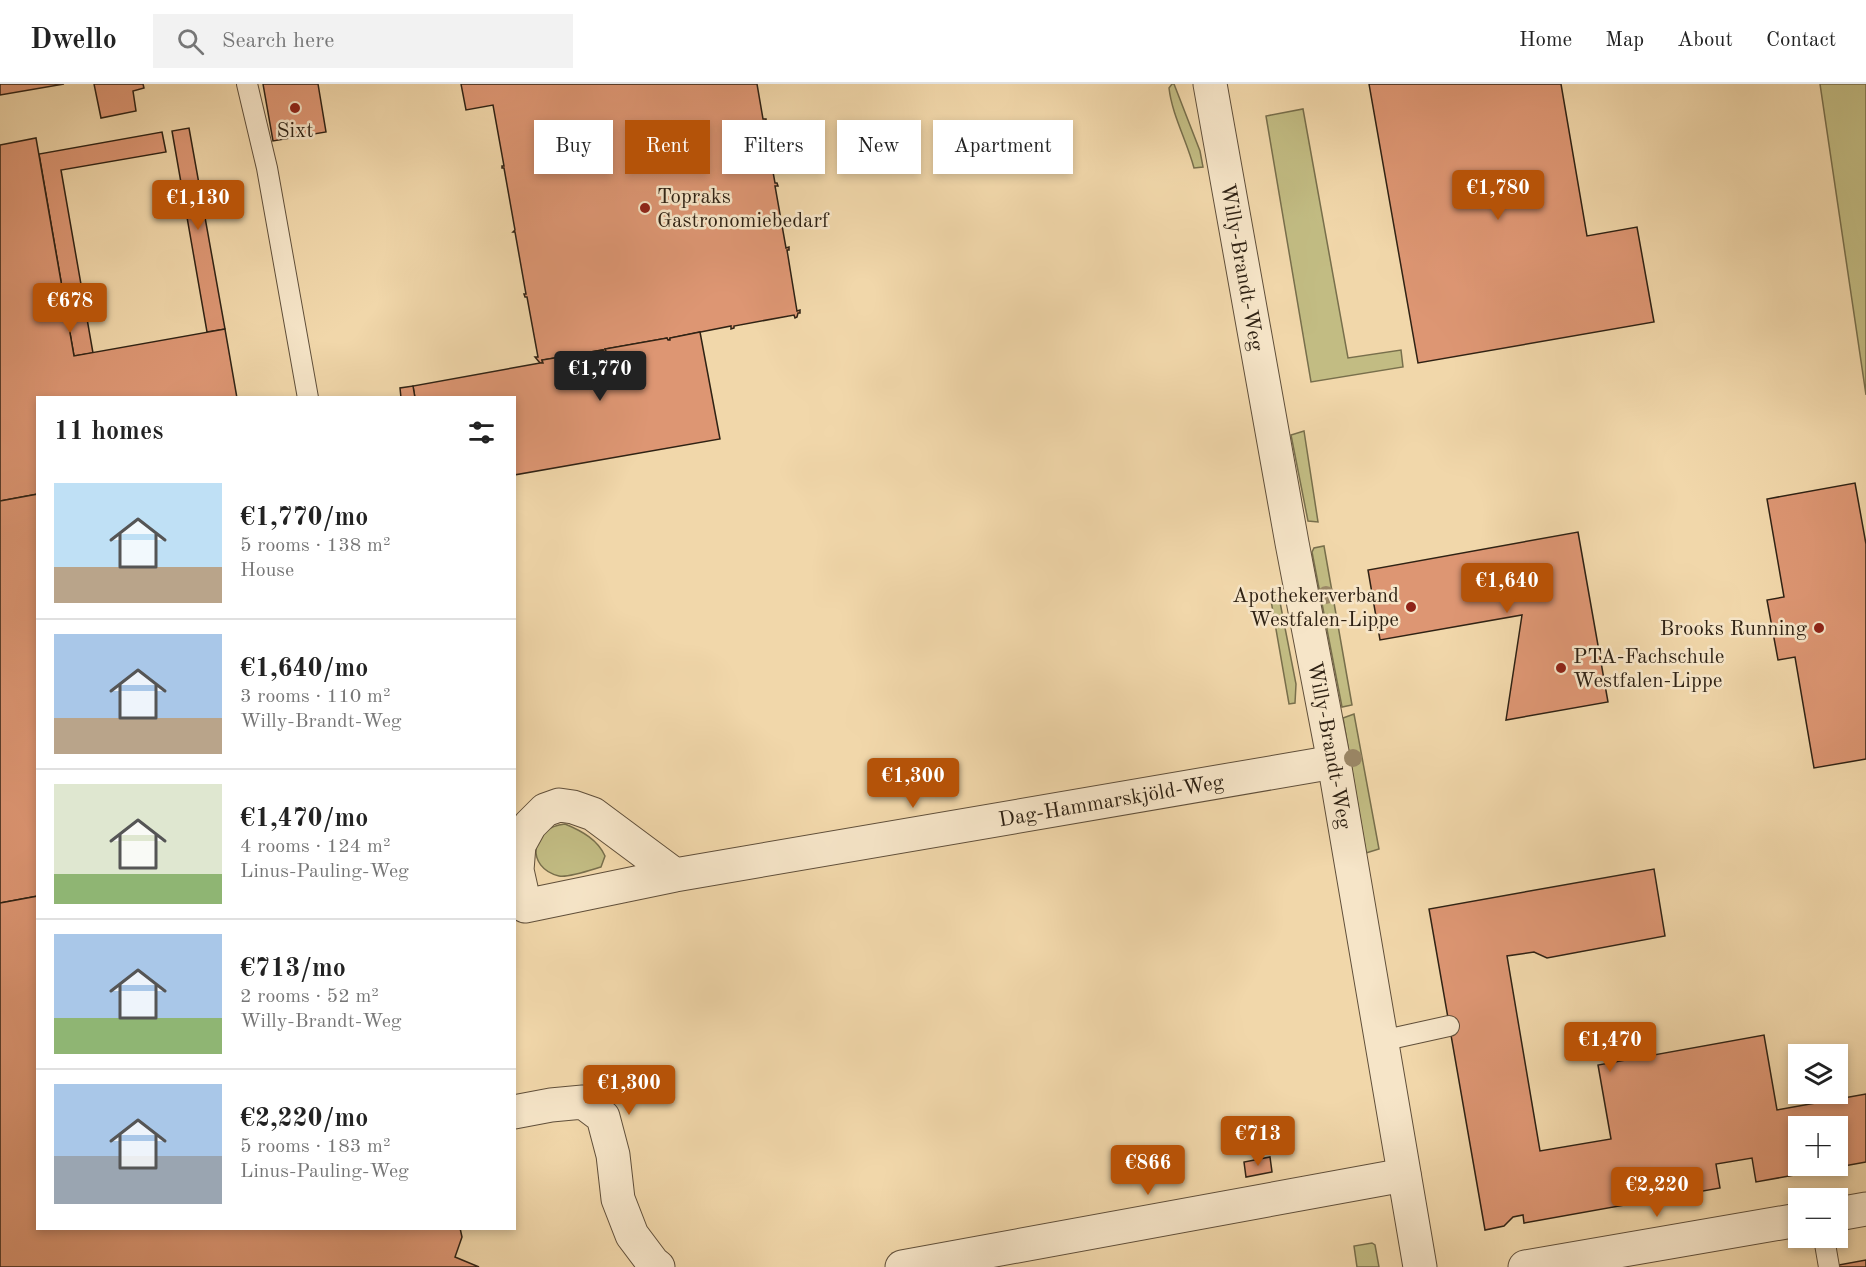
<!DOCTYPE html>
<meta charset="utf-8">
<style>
:root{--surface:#fff;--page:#f2f2f2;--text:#222;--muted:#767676;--line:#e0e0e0;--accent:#b45309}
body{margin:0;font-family:"Old Standard TT",serif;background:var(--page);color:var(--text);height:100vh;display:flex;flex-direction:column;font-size:22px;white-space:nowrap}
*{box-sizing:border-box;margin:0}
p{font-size:20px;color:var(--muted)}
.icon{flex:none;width:33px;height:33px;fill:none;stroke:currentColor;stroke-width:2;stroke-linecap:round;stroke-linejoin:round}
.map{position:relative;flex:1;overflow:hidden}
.details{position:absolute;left:36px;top:312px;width:480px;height:834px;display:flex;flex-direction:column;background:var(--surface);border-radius:0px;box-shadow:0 3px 9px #0003}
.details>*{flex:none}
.banner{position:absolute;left:534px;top:36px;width:570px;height:54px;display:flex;gap:12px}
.tools{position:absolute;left:1788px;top:960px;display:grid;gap:12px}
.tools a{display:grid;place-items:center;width:60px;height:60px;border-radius:0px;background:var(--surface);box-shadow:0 3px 9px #0003;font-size:30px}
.price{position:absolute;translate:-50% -51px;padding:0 14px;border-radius:6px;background:var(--accent);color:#fff;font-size:20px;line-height:39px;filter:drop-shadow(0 2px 3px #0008)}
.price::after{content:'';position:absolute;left:50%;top:36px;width:18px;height:14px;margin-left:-9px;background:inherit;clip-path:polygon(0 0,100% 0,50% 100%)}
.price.selected{background:#222;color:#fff}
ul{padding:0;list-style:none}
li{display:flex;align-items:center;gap:18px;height:150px;padding:0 18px}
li+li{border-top:2px solid var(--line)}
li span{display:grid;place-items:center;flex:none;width:168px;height:120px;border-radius:0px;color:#555}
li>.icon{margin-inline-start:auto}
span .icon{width:72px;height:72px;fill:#fffc;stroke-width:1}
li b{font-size:26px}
h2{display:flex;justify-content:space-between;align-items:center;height:72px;padding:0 18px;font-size:26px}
.pill{padding:0 21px;border-radius:0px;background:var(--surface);box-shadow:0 3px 9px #0003;font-size:21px;line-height:54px}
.pill.selected{background:var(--accent);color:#fff}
header{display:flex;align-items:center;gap:36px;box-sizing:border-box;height:84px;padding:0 30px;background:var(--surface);border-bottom:2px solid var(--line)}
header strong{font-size:28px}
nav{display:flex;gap:33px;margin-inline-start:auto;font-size:21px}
.search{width:420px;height:54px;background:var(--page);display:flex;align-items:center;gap:15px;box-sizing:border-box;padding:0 21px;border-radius:0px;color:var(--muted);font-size:22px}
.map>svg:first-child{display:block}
.green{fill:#c2bc83;stroke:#786f4c;stroke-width:1.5}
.building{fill:#dd9673;stroke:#2f2214;stroke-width:1.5;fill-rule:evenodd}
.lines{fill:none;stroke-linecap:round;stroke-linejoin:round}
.service-casing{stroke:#604f3a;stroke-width:22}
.minor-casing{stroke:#604f3a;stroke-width:35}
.service{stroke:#f6e5c8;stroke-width:20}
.minor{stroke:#f6e5c8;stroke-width:33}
.tree{fill:#9b8867}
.poi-dot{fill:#8f2418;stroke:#f6e5c8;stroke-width:2}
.labels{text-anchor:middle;stroke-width:5;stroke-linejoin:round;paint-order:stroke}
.poi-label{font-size:21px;fill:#2f2214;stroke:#f6e5c8;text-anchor:start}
.street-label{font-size:21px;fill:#2f2214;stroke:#f6e5c8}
</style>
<header>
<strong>Dwello</strong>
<div class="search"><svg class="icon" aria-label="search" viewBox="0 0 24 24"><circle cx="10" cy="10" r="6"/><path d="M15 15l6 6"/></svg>Search here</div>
<nav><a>Home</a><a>Map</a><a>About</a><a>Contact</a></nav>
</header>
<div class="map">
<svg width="1866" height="1183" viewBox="0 0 1866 1183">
<rect width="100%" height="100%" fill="#f1d7aa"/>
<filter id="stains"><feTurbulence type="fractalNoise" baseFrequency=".00333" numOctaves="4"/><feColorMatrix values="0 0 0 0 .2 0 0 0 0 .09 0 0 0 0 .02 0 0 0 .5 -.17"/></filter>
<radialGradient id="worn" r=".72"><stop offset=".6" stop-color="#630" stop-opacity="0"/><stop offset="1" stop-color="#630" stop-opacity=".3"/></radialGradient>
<g class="green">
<path d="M1172,0H1174L1200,67L1203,83L1194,84C1187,57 1172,31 1169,4Z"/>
<path d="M1820,0H1866V311Z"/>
<path d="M1303,25L1348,274L1401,266L1403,283L1311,298L1266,32Z"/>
<path d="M1304,347L1318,438L1308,437L1291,351Z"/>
<path d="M1324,462L1352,621L1342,623L1312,468L1314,464Z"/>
<path d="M1278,508L1296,600L1295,619L1289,620L1270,511Z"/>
<path d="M1354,630L1379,765L1366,769L1343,634Z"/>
<path d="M565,740C582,747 598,756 605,772L601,783C591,786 568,794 559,792C525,784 530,743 565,740Z"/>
<path d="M1372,1159L1375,1161L1379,1183H1357L1354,1162Z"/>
</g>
<g class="building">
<path d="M0,0H64L0,11Z"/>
<path d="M94,0H143L144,4L133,7L136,27L101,34Z"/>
<path d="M263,0H318L326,48L273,57Z"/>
<path d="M461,0H757L763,35H766V37L764,38L775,99H777L778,102H775L786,164L789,163V166H787L797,227L800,226V229H798L797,233L795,234L794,231L734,242V244L731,245V242L670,254V256H668L667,254L605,265L606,267L603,268V266L542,276L543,279H540L535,273H538L527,213H525L524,210H526L515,148H513L515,146L504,84H502V82H504L493,21L466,26Z"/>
<path d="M1369,0H1561L1587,152L1637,143L1654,238L1418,279Z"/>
<path d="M189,44L225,245L207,248L172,47Z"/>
<path d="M162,48L166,68L61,86L93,269L74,272L39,70Z"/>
<path d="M36,54L74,272L225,245L237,314H38V410L0,417V61Z"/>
<path d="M700,248L720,355L514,391V314H415L413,302L540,279H543L542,276L603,266V268L606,267L605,265L667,254L668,256H670V254Z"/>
<path d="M413,302L415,314H401L400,304Z"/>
<path d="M1855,399L1866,460V675L1814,684L1795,573L1778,576L1767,516L1784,513L1767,415Z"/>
<path d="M38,410V812L0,819V417Z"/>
<path d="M1578,448L1608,618L1506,636L1522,531L1380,556L1368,486Z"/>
<path d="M1654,785L1665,852L1547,874L1534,868L1507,872L1540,1067L1611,1055L1598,981L1764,951L1777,1026L1866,1010V1078L1756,1098L1752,1074L1716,1080L1720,1104L1524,1139L1523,1131L1513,1133L1504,1142L1485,1146L1429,825ZM1798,1042H1838V1082H1798Z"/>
<path d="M38,812V1144H460L462,1153L455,1173L479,1183H0V819Z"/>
<path d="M1270,1073L1272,1088L1246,1093L1244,1078Z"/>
<path d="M1866,1176V1183H1828Z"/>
</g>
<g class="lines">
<defs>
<g id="service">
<path d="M247,0L267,84L308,314"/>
<path d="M1381,957L1449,942"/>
<path d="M1824,1154L1829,1183"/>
</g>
<g id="minor">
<path id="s1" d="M1210,0L1292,459L1334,678L1420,1183"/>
<path id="s2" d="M675,791L593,730L573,723L559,721L545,726L530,741L519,761L517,786L525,822L675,791L1334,678"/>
<path d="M514,1028L551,1021L583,1018L603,1033L613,1071L618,1115L632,1151L653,1179L658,1183"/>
<path d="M1838,1130L1866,1125"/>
<path d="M902,1183L1404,1091"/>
<path d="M1525,1183L1798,1136"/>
</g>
</defs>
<use href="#service" class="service-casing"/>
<use href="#minor" class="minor-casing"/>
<use href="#service" class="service"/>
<use href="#minor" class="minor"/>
</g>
<g class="tree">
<circle cx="1326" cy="511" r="9"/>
<circle cx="1353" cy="674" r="9"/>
</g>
<g class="poi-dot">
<circle cx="295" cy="24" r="6"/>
<circle cx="645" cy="124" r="6"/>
<circle cx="1411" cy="523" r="6"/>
<circle cx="1819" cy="544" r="6"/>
<circle cx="1561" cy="584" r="6"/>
</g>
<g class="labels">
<g class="poi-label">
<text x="295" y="53" text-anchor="middle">Sixt</text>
<text x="657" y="119">Topraks<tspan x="657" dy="24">Gastronomiebedarf</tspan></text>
<text x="1399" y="518" text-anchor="end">Apothekerverband<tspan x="1399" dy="24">Westfalen-Lippe</tspan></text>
<text x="1807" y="551" text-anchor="end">Brooks Running</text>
<text x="1573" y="579">PTA-Fachschule<tspan x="1573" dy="24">Westfalen-Lippe</tspan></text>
</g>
<g class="street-label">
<text dy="7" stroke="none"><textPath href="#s1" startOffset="186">Willy-Brandt-Weg</textPath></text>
<text dy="7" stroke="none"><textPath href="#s1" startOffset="672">Willy-Brandt-Weg</textPath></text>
<text dy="7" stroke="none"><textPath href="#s2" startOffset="854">Dag-Hammarskjöld-Weg</textPath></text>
</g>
</g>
<rect width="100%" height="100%" filter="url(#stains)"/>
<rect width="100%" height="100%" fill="url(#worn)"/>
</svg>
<div class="tools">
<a><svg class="icon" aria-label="layers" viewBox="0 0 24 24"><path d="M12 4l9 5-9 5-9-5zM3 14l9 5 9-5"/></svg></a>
<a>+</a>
<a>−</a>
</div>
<b class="price" style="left:1498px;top:137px">€1,780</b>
<b class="price" style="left:198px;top:147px">€1,130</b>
<b class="price" style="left:70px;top:250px">€678</b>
<b class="price selected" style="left:600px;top:318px">€1,770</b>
<b class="price" style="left:1507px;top:530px">€1,640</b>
<b class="price" style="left:913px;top:725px">€1,300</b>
<b class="price" style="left:1610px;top:989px">€1,470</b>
<b class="price" style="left:629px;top:1032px">€1,300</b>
<b class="price" style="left:1258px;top:1083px">€713</b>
<b class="price" style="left:1148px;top:1112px">€866</b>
<b class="price" style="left:1657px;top:1134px">€2,220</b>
<div class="banner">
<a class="pill">Buy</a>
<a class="pill selected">Rent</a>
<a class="pill">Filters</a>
<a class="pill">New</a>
<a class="pill">Apartment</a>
</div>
<section class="details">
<h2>11 homes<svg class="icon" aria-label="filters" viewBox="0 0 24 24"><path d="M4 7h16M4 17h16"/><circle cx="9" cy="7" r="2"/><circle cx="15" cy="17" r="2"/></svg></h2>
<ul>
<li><span style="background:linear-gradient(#bfe0f5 70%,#b9a48a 0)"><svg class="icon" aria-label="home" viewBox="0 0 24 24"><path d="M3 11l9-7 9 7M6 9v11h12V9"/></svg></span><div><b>€1,770/mo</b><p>5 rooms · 138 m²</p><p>House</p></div></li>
<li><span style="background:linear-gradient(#a9c7e8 70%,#b9a48a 0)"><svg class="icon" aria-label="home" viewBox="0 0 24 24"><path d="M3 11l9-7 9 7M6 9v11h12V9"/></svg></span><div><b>€1,640/mo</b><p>3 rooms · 110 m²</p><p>Willy-Brandt-Weg</p></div></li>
<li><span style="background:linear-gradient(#dfe7d0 75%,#8fb573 0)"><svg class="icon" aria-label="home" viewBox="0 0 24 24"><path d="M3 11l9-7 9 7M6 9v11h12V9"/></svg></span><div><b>€1,470/mo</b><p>4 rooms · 124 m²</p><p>Linus-Pauling-Weg</p></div></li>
<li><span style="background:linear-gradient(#a9c7e8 70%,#8fb573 0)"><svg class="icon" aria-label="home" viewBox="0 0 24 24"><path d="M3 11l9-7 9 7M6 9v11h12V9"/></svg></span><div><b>€713/mo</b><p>2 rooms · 52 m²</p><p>Willy-Brandt-Weg</p></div></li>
<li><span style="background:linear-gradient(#a9c7e8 60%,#9aa5b1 0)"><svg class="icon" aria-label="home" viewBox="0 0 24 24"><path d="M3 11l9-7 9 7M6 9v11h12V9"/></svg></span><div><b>€2,220/mo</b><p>5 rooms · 183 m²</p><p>Linus-Pauling-Weg</p></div></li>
</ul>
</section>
</div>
